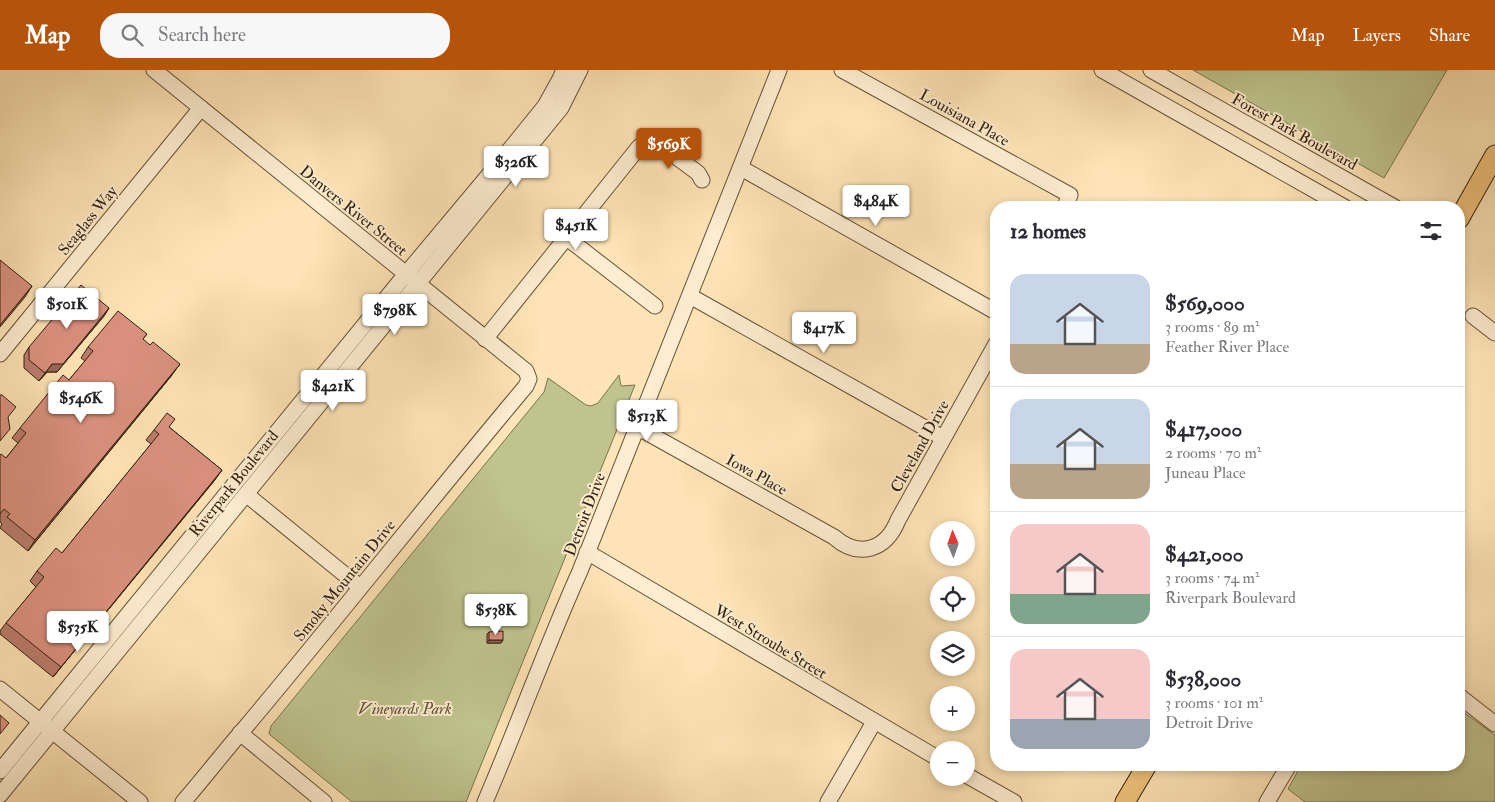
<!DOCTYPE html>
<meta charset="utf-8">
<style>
:root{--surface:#fff;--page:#f7f7f7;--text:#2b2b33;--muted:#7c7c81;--line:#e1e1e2;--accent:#b45309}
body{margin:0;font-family:"IM FELL Double Pica",serif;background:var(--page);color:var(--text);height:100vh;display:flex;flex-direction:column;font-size:19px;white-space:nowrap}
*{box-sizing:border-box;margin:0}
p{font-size:16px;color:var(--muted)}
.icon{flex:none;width:28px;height:28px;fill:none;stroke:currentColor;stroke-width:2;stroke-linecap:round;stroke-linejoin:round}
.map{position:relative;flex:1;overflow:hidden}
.drawer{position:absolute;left:990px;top:131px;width:475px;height:570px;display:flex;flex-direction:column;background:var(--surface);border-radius:20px;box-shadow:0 2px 8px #0003}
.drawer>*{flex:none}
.needle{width:32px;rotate:358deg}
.fabs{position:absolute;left:930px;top:451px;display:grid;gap:10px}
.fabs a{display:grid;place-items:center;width:45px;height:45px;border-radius:50%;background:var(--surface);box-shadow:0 2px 8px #0003;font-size:25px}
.price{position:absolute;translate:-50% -42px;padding:0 11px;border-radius:5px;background:#fff;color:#222;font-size:16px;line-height:32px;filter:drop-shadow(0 1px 2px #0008)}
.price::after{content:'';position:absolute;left:50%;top:30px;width:15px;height:11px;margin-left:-8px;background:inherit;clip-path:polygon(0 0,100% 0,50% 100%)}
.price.current{background:var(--accent);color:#fff}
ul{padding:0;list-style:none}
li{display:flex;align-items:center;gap:15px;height:125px;padding:0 20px}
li+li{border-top:1px solid var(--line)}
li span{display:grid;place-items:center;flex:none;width:140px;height:100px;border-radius:15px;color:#555}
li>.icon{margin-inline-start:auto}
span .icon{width:60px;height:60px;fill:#fffc;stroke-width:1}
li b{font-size:21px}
h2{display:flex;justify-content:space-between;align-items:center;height:60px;padding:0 20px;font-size:21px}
header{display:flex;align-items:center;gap:30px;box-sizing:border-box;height:70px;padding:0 25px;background:var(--accent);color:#fff}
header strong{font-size:24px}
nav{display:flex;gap:28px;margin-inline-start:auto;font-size:18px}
.search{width:350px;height:45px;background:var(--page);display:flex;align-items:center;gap:12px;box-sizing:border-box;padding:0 18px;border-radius:20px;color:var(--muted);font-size:19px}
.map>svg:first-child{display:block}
.green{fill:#bfc48e;stroke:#7a724e}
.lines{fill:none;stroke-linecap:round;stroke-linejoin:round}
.minor-casing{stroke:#665237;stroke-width:17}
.major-casing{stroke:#34210d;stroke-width:21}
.minor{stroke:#feedd0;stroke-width:15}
.major{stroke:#efc27b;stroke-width:19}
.wall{fill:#bb7d6d;stroke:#34210d}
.shaded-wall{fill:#996659;stroke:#34210d}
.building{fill:#da917f;stroke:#34210d}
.labels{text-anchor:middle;stroke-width:4;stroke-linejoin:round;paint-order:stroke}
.street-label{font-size:16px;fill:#34210d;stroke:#feedd0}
.park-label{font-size:16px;font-style:italic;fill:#5e5234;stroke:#feedd0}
</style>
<header>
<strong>Map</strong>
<div class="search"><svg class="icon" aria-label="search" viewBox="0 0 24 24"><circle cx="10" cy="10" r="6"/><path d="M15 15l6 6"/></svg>Search here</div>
<nav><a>Map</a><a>Layers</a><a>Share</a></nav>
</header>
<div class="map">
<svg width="1495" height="732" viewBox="0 0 1495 732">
<rect width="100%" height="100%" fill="#fee4b6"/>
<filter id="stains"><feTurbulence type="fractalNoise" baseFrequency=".004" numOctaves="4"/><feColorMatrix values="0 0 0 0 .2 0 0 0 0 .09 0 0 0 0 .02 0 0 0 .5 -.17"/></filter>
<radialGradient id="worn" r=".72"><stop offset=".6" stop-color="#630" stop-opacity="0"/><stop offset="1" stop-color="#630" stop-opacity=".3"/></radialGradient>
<g class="green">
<path d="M1193,0H1447L1384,108Z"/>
<path d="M619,305L621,316L635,315L466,732H352L269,664L271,656L544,322L548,308L586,335L591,336L598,333Z"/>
<path d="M1459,639L1495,665V732H1305L1288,719L1301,695H1459Z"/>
</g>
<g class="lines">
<defs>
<g id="minor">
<path d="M154,0L526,301L529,309L526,316C431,429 339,546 244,659C223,683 204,708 183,732"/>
<path d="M842,0L1070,125L1064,138"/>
<path d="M1102,0L1346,138"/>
<path d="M1151,0L1396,138"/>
<path d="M741,98L996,242"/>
<path d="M567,168L655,236"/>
<path d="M690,226L943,368"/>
<path d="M1473,246L1495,263"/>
<path d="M485,269L639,77L647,71L656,72L698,103L702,110"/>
<path d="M0,284L201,38"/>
<path d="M637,357L834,467C859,489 886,480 898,450L996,274"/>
<path d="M247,425L360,517"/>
<path d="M587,482L939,689"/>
<path d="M0,619L140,732"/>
<path d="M1459,626L1495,654"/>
<path d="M240,663L324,732"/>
<path d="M0,701L406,204L498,94L545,36L559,11L564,0"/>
<path d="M966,705L1014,732"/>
<path d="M0,725C187,496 375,268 561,38L580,0"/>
<path d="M485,732C518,655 546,577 580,501L779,0"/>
<path d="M828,732L874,652"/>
<path d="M1267,732L1289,695"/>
</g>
<g id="major">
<path d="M1459,149L1495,85"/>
<path d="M1125,732L1147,695"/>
</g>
</defs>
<use href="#minor" class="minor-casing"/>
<use href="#major" class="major-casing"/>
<use href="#minor" class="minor"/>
<use href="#major" class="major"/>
</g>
<g class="wall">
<path d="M109,238L104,246L57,302H47L39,311L24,298V285L29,277Z"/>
<path d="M147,264L143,269L172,305L28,481L0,458L2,454L0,452V385L6,388L18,373L12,368L20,358L69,310L85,291L81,288L88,277Z"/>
<path d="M169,357L222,400L214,411L53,607L0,564V561L6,553L36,517L30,511L37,501L62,483L151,374L146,370L154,360Z"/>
<path d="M489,562L503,570L501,573H487V564Z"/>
</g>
<g class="shaded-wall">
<path d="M32,216L25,227L0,257V255Z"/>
<path d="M109,238L104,246L57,302H47L39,311L52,294Z"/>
<path d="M180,294L172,305L28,481L35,470Z"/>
<path d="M222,400L214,411L53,607L61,597Z"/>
<path d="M489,570H503L501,573H487Z"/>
</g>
<g class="building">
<path d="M0,190L32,216L0,255Z"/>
<path d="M81,215L109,238L63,294H52L45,303L29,290V277Z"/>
<path d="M118,241L147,264L143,269L150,275L153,272L180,294L35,470L7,447L10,444L4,439L0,444V385L1,384L6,388L26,363L20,358L63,305L69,310L93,281L88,277Z"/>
<path d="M0,325H2L16,337L8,347L10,359L0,371Z"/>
<path d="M167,343L175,349L169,357L222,400L61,597L6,553L44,507L37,501L56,478L62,483L159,364L154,360Z"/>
<path d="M503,561V570H489V562Z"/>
<path d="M0,645L9,653L0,664Z"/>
</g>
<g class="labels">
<g class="street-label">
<text transform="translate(965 47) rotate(29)" y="6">Louisiana Place</text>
<text transform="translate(1295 61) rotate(29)" y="6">Forest Park Boulevard</text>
<text transform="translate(354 140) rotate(39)" y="6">Danvers River Street</text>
<text transform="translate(87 150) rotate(-51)" y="6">Seaglass Way</text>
<text transform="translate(919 376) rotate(-61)" y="6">Cleveland Drive</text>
<text transform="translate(757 404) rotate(29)" y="6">Iowa Place</text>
<text transform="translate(233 413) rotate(-51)" y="6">Riverpark Boulevard</text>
<text transform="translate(584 444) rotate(-69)" y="6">Detroit Drive</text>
<text transform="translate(344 510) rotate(-51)" y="6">Smoky Mountain Drive</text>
<text transform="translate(771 571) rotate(31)" y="6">West Stroube Street</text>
</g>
<g class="park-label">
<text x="405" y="644">Vineyards Park</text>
</g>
</g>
<rect width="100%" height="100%" filter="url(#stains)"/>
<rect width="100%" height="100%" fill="url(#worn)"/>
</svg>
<div class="fabs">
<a><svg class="needle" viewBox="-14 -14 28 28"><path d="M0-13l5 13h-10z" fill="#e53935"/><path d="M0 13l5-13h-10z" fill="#7c7c81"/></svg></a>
<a><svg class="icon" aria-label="locate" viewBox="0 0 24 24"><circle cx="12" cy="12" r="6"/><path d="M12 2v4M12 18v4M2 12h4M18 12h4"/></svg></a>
<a><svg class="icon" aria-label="layers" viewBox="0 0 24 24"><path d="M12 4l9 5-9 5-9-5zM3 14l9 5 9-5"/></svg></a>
<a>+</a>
<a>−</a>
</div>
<b class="price current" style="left:669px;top:100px">$569K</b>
<b class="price" style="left:516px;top:118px">$326K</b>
<b class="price" style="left:876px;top:157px">$484K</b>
<b class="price" style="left:576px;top:181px">$451K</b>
<b class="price" style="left:67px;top:260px">$501K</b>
<b class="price" style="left:395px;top:266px">$798K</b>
<b class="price" style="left:824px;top:284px">$417K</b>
<b class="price" style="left:333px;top:342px">$421K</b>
<b class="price" style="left:81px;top:354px">$546K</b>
<b class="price" style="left:647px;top:372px">$513K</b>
<b class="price" style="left:496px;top:566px">$538K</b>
<b class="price" style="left:78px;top:583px">$535K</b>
<section class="drawer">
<h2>12 homes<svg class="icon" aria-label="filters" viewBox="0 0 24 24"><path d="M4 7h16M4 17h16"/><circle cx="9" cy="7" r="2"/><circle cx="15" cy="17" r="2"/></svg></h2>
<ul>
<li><span style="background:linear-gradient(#c9d6e8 70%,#b9a48a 0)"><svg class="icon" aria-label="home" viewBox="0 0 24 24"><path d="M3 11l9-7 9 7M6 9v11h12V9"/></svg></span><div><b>$569,000</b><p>3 rooms · 89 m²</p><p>Feather River Place</p></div></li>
<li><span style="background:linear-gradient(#c9d6e8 65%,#b9a48a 0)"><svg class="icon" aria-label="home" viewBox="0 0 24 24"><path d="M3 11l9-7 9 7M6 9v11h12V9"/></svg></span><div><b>$417,000</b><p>2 rooms · 70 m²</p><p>Juneau Place</p></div></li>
<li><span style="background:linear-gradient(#f6c9c9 70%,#7fa58c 0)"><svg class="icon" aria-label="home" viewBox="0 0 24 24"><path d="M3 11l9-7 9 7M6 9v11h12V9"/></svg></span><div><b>$421,000</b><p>3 rooms · 74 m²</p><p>Riverpark Boulevard</p></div></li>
<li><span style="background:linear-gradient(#f6c9c9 70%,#9aa5b1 0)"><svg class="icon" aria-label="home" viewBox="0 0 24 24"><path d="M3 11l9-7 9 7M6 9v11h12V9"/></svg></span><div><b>$538,000</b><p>3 rooms · 101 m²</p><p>Detroit Drive</p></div></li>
</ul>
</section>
</div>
